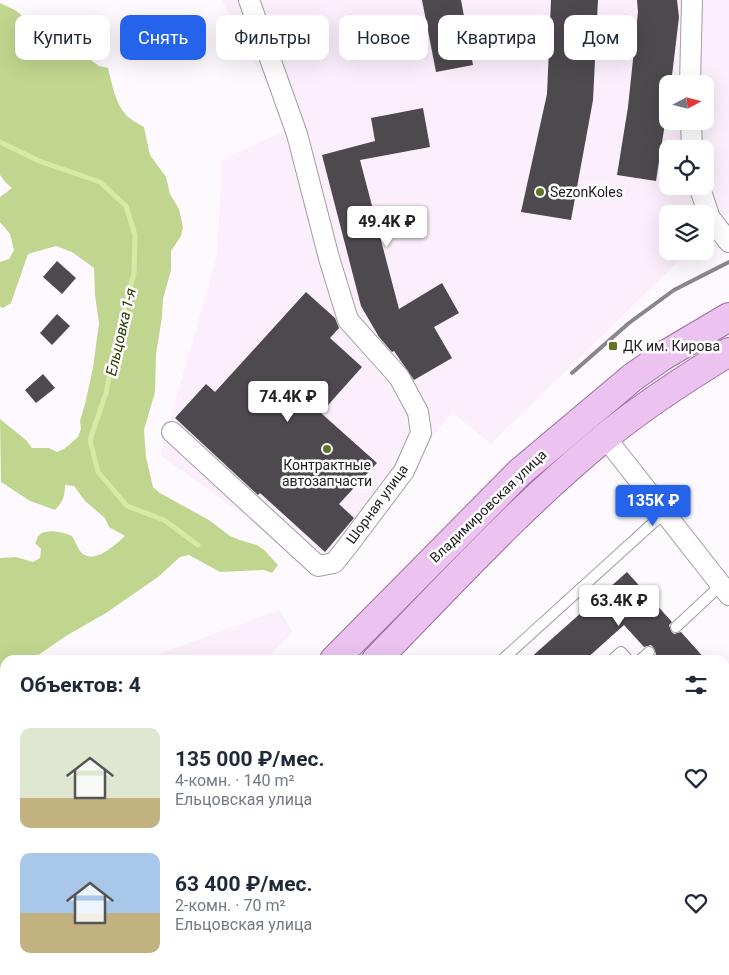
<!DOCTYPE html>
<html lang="ru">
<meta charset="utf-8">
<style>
:root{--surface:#fff;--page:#f2f2f3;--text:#1f2937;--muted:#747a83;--accent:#2563eb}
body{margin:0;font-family:Roboto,sans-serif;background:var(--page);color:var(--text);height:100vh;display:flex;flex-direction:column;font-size:19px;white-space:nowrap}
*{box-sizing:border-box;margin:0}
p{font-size:16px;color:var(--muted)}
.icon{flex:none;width:28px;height:28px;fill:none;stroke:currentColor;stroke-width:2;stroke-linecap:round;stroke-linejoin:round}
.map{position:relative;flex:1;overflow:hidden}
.side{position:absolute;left:0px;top:655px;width:730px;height:320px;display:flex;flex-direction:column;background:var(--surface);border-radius:15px 15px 0 0;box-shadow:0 5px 20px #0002}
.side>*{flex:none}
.guide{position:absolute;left:15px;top:15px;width:700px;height:45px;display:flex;gap:10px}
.needle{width:32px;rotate:83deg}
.controls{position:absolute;left:659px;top:75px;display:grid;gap:10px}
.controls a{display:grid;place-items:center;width:55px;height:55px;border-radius:10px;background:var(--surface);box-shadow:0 5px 20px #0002;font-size:25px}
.price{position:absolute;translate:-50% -42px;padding:0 11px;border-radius:5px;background:#fff;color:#222;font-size:16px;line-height:32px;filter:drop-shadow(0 1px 2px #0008)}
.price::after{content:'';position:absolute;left:50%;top:30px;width:15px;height:11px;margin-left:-8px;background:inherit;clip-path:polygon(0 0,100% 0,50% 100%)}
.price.current{background:var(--accent);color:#fff}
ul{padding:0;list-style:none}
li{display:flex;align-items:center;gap:15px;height:125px;padding:0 20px}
li span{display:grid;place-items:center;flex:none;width:140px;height:100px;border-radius:10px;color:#555}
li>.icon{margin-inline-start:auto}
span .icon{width:60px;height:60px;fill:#fffc;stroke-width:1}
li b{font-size:21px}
h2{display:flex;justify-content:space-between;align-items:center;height:60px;padding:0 20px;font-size:21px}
.pill{padding:0 18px;border-radius:10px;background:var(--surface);box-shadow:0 5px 20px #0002;font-size:18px;line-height:45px}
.pill.current{background:var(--accent);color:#fff}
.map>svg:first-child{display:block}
.built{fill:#fbeffc;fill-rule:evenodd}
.forest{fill:#c0d68f}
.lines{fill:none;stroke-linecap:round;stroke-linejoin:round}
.stream{stroke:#d5eba4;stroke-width:5}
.building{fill:#4e494f}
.service-casing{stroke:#a29da3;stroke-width:12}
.minor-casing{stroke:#a29da3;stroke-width:22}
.primary-casing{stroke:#9c6ea2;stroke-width:30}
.service{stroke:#fff;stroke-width:10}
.minor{stroke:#fff;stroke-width:20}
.primary{stroke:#ecc2f1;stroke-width:28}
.rail{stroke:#8a868a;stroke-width:4}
.poi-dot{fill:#5f7424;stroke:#fff;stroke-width:2}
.labels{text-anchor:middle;stroke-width:5;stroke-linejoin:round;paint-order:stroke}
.poi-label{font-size:14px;fill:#201d20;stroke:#fff;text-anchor:start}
.street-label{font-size:14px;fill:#201d20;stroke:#fff}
.water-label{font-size:15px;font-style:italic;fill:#2e3a04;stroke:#fff}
</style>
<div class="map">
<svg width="729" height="975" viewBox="0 0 729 975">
<rect width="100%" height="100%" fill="#fef9ff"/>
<g class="built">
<path d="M222,0H729V212L705,235V214H668V251H689L491,444L452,412L326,574L160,455L217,256L222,160L289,128ZM668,84H705V121H668ZM668,149H705V186H668Z"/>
<path d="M279,610L293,632L265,660H142Z"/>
<path d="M5,692V898L0,902V693Z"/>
</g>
<path class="forest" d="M0,3L15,10L29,21L38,34L45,40H53L70,45L99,66L108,68C112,83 115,104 127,116C132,120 138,124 144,127L150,155L166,177L170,194L179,209L183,227L181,236L171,251V270L163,299L162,317L156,354L155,392L144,430L146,457L153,487L160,493L209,520L230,536L240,540L257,545L265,551L278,565L272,573L264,570L220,572L189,555L180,557L158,577L106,613L66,636L31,660H5V680L0,679V558L16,557L33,562L40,558L41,549L35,543C37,540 37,537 39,535C47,528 64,532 72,536C75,540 77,547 80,551C92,567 115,545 125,536L109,527L105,518L85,501L74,486L65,485C65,496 63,502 55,510L30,501L1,482L0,419L26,440L32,448H49L57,452L64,449L78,437L81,429L80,421L85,404L93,368L99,323L95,295L94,268L72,252L56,246L28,254L11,303L3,308L0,307V262L9,259L14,250L10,234L0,222V197L12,188L6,183L0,175Z"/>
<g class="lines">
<path class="stream" d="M0,142L39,161L100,182L126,206L135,235L134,273L115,346L106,393L90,440L98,472L127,506L164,520L198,545"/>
</g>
<g class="building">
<path d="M422,0H461L473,65L436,72Z"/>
<path d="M551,0H598L593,100L571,220L521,212L547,94Z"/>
<path d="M637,0H677L679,17L671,84H668V104L656,181L617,175L628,107L638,12Z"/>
<path d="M423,108L430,147L360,160L399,309L442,283L459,313L434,327L452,358L414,380L394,351L392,352L379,337L361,306L322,155L375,141L371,118Z"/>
<path d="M57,261L76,278L62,294L43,277Z"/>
<path d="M306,292L335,318L339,328L330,338L362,367L321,413L377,463L339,504L354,518L325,552L260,493L258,495L175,418L206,384L215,392Z"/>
<path d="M57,314L70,326L52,345L40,333Z"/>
<path d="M43,374L55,388L36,403L25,390Z"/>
<path d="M627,572L672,622L669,625L671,631L674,634L681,632L706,660H656L654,657L656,654L654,648L651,645L644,647L624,625L585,660H528Z"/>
</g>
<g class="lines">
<defs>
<g id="service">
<path d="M676,627L721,585"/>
<path d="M502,660L664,513"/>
<path d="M612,660L621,652L628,660"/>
<path d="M640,660L649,652"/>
<path d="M725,841L729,837"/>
</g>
<g id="minor">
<path d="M690,84L692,0"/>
<path d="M691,121L692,149"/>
<path d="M699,186L710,218L729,242"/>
<path d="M172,432L318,566L334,563L346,548L404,471L421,433L418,412L399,377L348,320L329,258L297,134L249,0"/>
<path d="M605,437L729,595"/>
<path d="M385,970L390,975"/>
<path d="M639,970L643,975"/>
<path d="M532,975L538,970"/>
</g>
<g id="primary">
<path d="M334,660L520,472L633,377L663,356L729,317"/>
<path d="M376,660C450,584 522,505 604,438C643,406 686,378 729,352"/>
<path d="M25,975L30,970"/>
<path d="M67,975L72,970"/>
</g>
</defs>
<use href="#service" class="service-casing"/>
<use href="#minor" class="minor-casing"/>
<use href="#primary" class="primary-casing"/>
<use href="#service" class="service"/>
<use href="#minor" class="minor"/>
<use href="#primary" class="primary"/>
<path class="rail" d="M572,373L629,323L674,290L729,262"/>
</g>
<g class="poi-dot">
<circle cx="540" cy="192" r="5"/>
<rect x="608" y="341" width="10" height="10" rx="2.5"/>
<circle cx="327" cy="449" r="5"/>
</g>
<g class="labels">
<g class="poi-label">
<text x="550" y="197">SezonKoles</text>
<text x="623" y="351">ДК им. Кирова</text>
<text x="327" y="470" text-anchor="middle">Контрактные<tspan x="327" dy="16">автозапчасти</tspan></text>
</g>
<g class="street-label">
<text transform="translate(377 504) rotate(-54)" y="5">Шорная улица</text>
<text transform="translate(488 506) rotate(-44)" y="5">Владимировская улица</text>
</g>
<g class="water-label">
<text transform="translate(121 332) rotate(-77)" y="5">Ельцовка 1-я</text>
</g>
</g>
</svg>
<div class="controls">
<a><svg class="needle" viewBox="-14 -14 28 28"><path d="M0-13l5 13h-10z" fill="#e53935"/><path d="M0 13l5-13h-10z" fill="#747a83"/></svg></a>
<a><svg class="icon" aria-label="locate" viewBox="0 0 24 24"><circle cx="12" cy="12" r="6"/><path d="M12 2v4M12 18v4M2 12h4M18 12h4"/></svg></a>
<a><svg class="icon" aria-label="layers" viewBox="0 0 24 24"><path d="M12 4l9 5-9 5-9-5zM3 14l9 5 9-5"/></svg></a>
</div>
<b class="price" style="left:387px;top:248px">49.4K ₽</b>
<b class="price" style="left:288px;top:423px">74.4K ₽</b>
<b class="price current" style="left:653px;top:527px">135K ₽</b>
<b class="price" style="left:619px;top:627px">63.4K ₽</b>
<div class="guide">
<a class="pill">Купить</a>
<a class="pill current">Снять</a>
<a class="pill">Фильтры</a>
<a class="pill">Новое</a>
<a class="pill">Квартира</a>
<a class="pill">Дом</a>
</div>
<section class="side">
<h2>Объектов: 4<svg class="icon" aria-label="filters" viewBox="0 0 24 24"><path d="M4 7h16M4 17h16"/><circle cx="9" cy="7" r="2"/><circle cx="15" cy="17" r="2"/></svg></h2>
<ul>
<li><span style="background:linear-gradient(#dfe7d0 70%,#c2b280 0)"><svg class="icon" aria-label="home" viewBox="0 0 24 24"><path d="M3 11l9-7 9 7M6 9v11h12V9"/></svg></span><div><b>135 000 ₽/мес.</b><p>4-комн. · 140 m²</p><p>Ельцовская улица</p></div><svg class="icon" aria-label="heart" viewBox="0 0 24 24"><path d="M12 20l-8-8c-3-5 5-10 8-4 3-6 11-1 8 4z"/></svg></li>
<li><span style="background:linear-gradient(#a9c7e8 60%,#c2b280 0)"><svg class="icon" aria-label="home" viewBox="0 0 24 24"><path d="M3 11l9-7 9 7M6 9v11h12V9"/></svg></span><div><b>63 400 ₽/мес.</b><p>2-комн. · 70 m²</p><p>Ельцовская улица</p></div><svg class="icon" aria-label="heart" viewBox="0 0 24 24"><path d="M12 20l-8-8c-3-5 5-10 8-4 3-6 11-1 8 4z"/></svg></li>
</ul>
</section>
</div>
